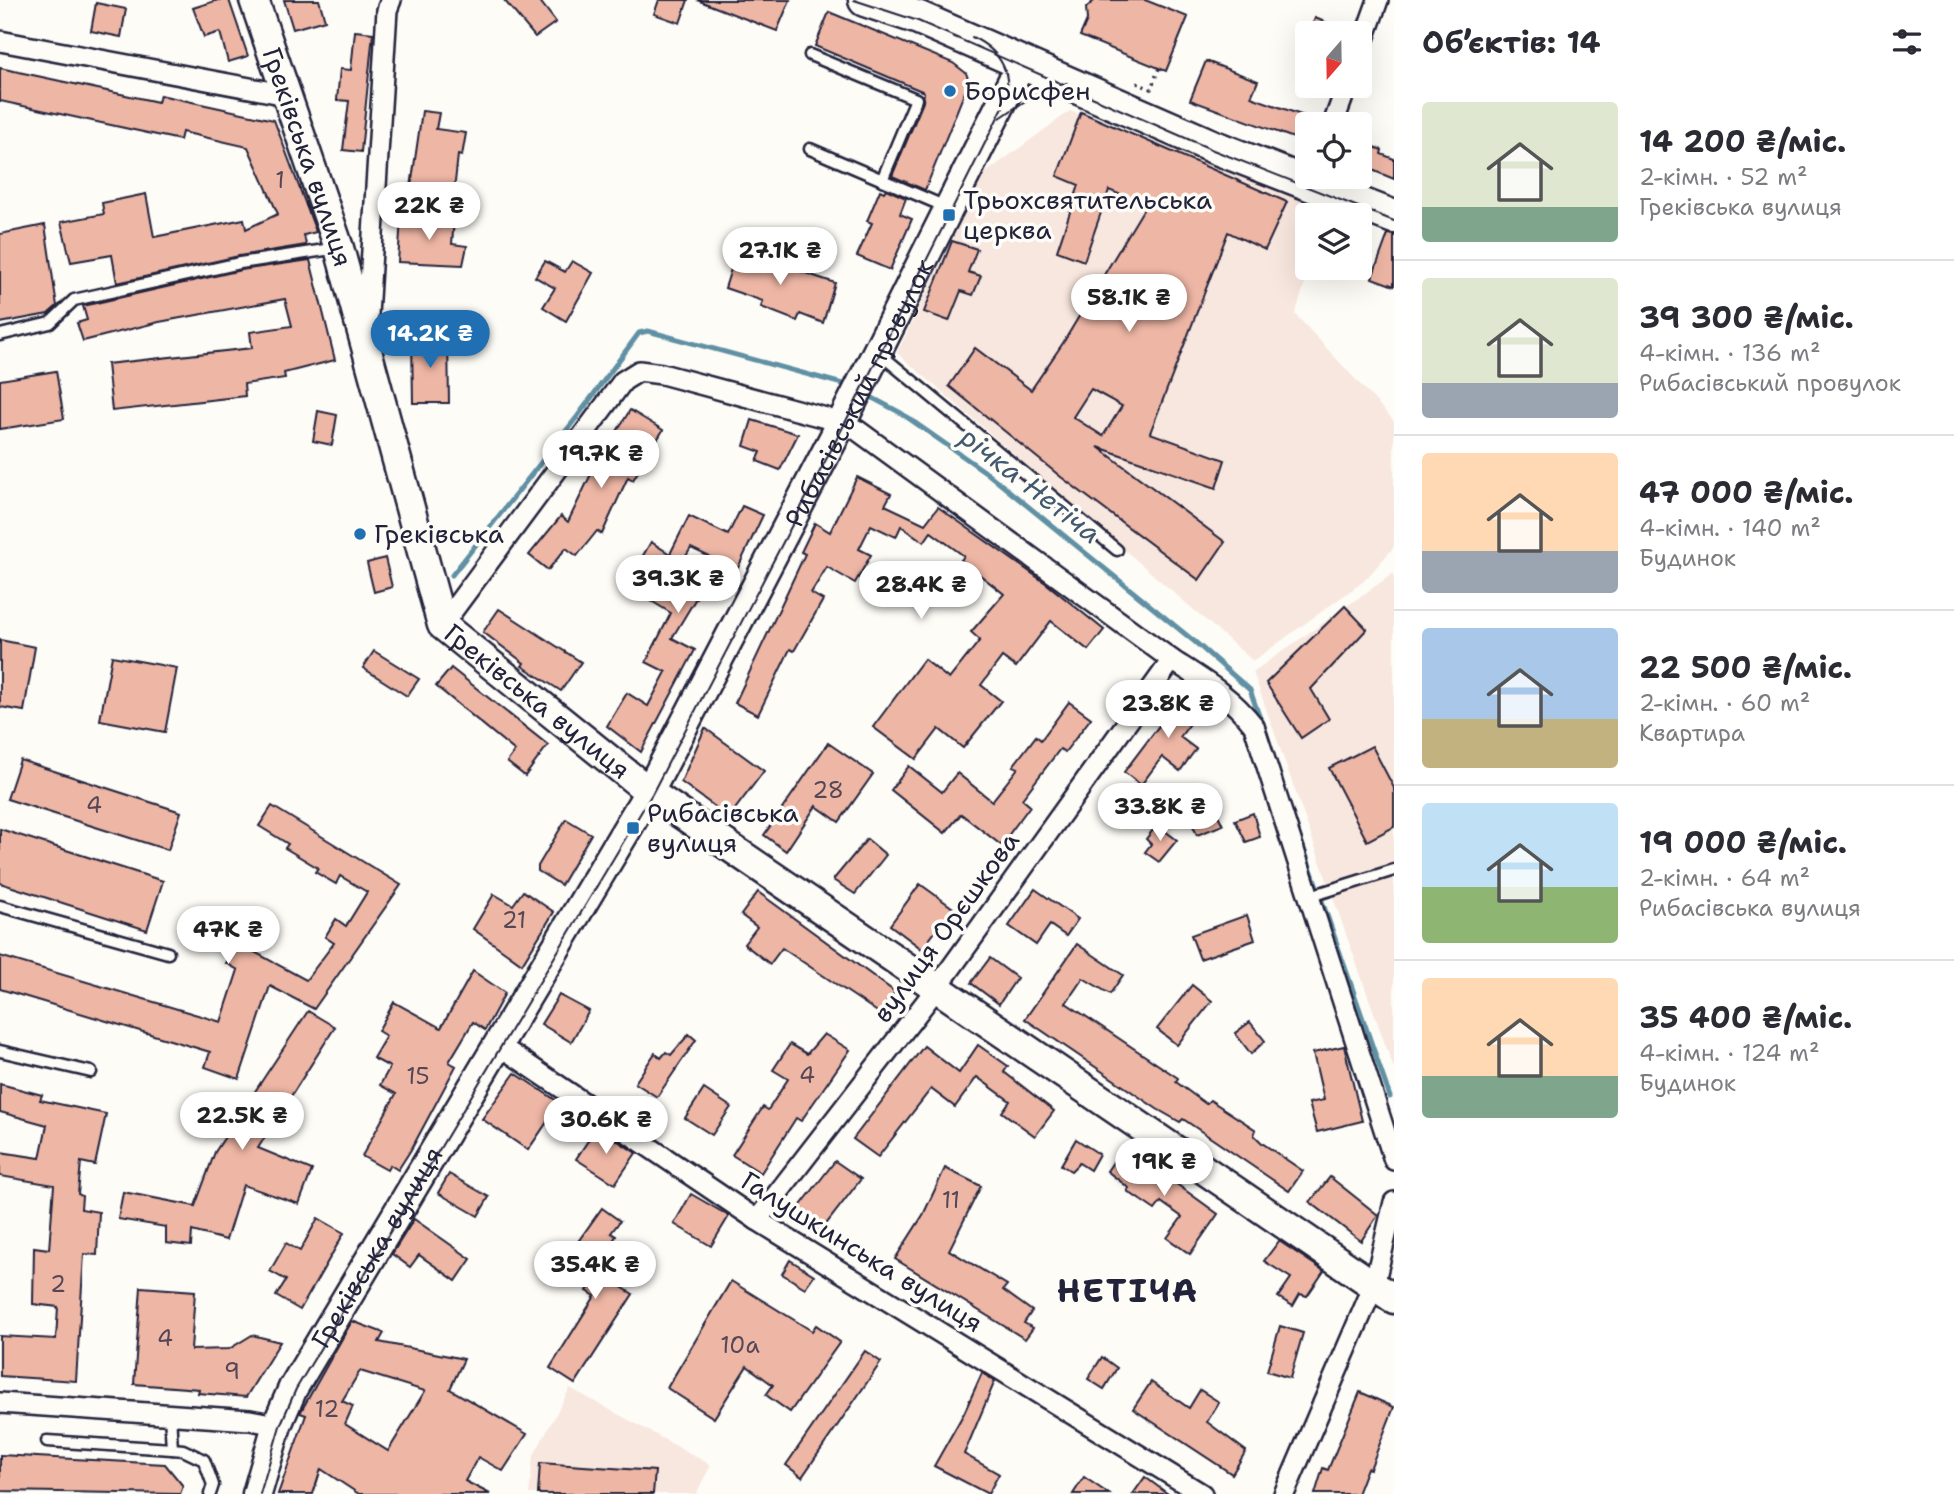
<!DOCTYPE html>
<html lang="uk">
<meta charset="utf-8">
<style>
:root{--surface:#fff;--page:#f7f7f7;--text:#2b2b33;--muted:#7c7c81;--line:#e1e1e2;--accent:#1f6fb2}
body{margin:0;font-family:"Shantell Sans",sans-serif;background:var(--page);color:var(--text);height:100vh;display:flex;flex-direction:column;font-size:26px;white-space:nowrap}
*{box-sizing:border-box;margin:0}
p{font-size:23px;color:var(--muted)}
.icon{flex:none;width:38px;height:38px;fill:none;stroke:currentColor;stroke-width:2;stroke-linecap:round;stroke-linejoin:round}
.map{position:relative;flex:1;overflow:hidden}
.panel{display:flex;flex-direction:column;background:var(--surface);width:560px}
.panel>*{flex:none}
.needle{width:46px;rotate:200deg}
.tools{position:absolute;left:1295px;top:21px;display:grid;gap:14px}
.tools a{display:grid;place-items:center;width:77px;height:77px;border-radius:7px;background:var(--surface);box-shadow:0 7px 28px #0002;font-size:35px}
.price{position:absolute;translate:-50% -60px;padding:0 16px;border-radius:24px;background:#fff;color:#222;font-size:23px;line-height:46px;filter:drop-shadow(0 2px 4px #0008)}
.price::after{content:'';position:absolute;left:50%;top:42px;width:21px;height:16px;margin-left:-10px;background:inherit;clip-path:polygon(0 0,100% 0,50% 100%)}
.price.selected{background:var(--accent);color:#fff}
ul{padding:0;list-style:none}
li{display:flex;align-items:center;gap:21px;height:175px;padding:0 28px}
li+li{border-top:2px solid var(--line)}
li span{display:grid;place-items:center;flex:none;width:196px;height:140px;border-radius:7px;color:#555}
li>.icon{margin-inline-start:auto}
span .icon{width:84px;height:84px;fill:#fffc;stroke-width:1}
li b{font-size:30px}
h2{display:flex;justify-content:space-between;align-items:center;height:84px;padding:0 28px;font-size:30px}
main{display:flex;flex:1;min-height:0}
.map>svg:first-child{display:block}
.built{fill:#f8e7de}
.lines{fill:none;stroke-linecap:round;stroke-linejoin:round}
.stream{stroke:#6190a3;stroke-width:5}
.building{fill:#eeb6a5;stroke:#22223b;stroke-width:2;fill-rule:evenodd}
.lane-casing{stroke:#22223b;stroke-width:15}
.street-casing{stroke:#22223b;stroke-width:24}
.secondary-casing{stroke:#22223b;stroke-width:33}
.primary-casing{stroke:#22223b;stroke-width:37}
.path{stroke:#22223b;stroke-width:3.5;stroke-dasharray:2 5;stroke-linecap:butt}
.lane{stroke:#fdfcf7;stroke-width:10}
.street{stroke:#fdfcf7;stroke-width:19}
.secondary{stroke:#fdfcf7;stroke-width:28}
.primary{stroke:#fdfcf7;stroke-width:32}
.tram{stroke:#22223b;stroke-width:2}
.poi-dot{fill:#1f6fb2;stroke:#fdfcf7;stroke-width:2.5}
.labels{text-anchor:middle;stroke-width:7;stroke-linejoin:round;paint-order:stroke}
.number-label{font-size:23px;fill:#554756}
.poi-label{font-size:26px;fill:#22223b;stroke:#fdfcf7;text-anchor:start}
.street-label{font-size:26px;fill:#22223b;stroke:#fdfcf7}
.water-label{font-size:28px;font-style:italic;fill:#42596f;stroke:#fdfcf7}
.district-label{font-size:33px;font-weight:bold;letter-spacing:2px;fill:#22223b;stroke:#fdfcf7}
</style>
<main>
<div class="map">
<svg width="1394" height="1494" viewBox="0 0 1394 1494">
<rect width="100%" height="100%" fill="#fdfcf7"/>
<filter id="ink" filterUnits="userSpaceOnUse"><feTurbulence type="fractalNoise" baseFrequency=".0143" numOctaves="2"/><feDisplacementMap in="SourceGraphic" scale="14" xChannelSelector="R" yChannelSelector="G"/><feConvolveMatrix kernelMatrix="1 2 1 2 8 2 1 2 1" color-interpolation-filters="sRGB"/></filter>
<g filter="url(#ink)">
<g class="built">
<path d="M1070,111L1330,208L1328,215H1307V268H1310L1295,314L1394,421V547L1364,581L1253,661L897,353L984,174Z"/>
<path d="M1394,573V1069L1253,672Z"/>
<path d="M570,1388L711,1465L696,1494H529L533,1457Z"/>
</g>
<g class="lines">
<g class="stream">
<path d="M865,394L901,413L987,473L1195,642L1250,690L1262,724"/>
<path d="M452,575L577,417L639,333L648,331L850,386"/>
<path d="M1295,823L1390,1097"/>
</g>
</g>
<g class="building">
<path d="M218,0H229L248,56L228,62L220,32L204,37L193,8Z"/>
<path d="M284,0H319L325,20L293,29Z"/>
<path d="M504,0H539L556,22L535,37Z"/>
<path d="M659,0H688L680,23L654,14Z"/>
<path d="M697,0H790L777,31Z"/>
<path d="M1095,0H1145L1188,17L1166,71L1080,36L1087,20L1086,8Z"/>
<path d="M96,3L126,9L121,37L91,31Z"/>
<path d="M829,12L953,63L966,73L969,81L925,190L892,176L923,102L924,92L815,46Z"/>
<path d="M1315,18L1352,33H1309Z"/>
<path d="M355,31L373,33L361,152L343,150L349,101L337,100L340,69L351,70Z"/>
<path d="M1206,61L1258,81L1251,97L1307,117L1299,140L1190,100Z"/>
<path d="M0,68L158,102L160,95L274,120L316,232L304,235L306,245L239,256L117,283L112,255L71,262L61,222L104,214L102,203L146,194L154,237L244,219L246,229L278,214L248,147L182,132L180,140L0,101Z"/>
<path d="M422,111L439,113L436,129L466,133L462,156L458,155L454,191L411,187Z"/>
<path d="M1081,112L1287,202L1265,250L1228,232L1150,433L1225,460L1216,488L1098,447L1225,542L1199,580L1061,477L949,386L975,348L1031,390L1063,343L1146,205L1109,190L1084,261L1057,251L1079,185L1057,176ZM1091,389L1122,406L1103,436L1073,417Z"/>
<path d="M1360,142L1382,150L1381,154L1394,159V179L1360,165Z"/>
<path d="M886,189L906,198L900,214L912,219L890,270L857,256L872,223L867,221L880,190L884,192Z"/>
<path d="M401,218L454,219L452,244L467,246L463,265L398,262Z"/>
<path d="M45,225L57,306L48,314L0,323V234Z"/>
<path d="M1388,234L1394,235V286L1372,278Z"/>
<path d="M952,241L977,249L968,272L981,276L973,295L961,291L949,321L924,312Z"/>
<path d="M737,250L835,283L823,323L800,314L797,321L761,307L763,301L725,288Z"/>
<path d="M310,260L335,360L284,373L285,378L244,384L245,396L112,411L107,364L252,348L250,332L292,326L285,299L159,322L83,341L77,323L87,320L83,306L241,270Z"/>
<path d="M545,261L565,272L572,261L593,273L566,321L543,307L555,288L535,277Z"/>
<path d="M412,337H448L449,403H413Z"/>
<path d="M56,371L64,419L0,429V380Z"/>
<path d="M630,410L663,430L633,480L628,477L602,534L597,531L577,556L566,548L548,570L529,555L561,516L568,522L592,472Z"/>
<path d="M318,411L337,415L332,445L313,441Z"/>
<path d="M752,420L798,434L780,470L757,461L761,452L744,446Z"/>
<path d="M857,477L891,494L885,505L925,524L938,507L1047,584L1104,630L1088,650L1051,621L1016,667L1002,657L981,685L1001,701L963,748L939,729L916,759L873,727L924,659L949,679L980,640L971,632L1004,594L961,560L964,556L931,532L924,542L901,526L896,537L871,525L859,549L871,555L855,583L827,567L811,593L823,600L794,651L790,649L758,715L735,703L805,554L801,552L815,523L830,532Z"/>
<path d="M742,506L763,515L737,570L691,548L670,582L696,598L672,638L695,650L641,752L607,726L627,693L648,706L666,672L646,662L671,613L648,599L661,578L638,564L651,542L670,554L689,516L728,535Z"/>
<path d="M385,558L392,587L374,592L367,563Z"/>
<path d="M1345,606L1367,629L1311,689L1329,719L1301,738L1266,683Z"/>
<path d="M499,609L581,662L561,691L522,666L524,663L483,632Z"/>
<path d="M0,640L35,647L24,711L0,707Z"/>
<path d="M374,651L419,679L407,696L363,668Z"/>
<path d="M112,656L177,668L165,732L100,720Z"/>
<path d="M451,668L548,745L525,776L507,762L515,751L436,686Z"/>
<path d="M1186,690L1205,704L1180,737L1196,749L1180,771L1162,757L1141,785L1124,772Z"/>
<path d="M1069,702L1091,718L1065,752L1060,749L1022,799L1030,806L1001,845L961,814L945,833L891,790L909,766L942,792L957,773L992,801L1018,768L1013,766L1036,736L1041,740Z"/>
<path d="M705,728L764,771L729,817L681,782Z"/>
<path d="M828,743L873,774L839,822L816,806L786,851L764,835Z"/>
<path d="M1372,746L1394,788V827L1367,841L1329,768Z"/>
<path d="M20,760L181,812L168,850L7,799Z"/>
<path d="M272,806L401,885L314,1009L270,986L239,1079L205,1067L210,1052L0,989V956L221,1022L238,970L226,963L236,942L306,980L334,943L325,937L336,919L346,926L367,892L340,876L336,884L315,872L318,868L285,848L288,844L259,826Z"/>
<path d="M1200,807L1204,813L1215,809L1223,825L1197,835L1187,812Z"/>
<path d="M1253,813L1260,837L1246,842L1235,820Z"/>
<path d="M566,819L591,834L561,885L538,871V866Z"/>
<path d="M1157,825L1177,840L1159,862L1145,852L1151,844L1146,839Z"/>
<path d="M0,829L163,881L147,930L0,883Z"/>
<path d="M867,839L886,855L855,894L833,880Z"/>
<path d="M920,884L953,908L922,949L890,925Z"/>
<path d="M1035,889L1078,919L1066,936L1050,925L1036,945L1009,926Z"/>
<path d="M523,891L554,912L522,964L473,929L494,894L513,905Z"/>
<path d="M758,892L895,992L879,1013L782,948L770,964L744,944L757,927L741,915Z"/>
<path d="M1247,915L1255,940L1200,959L1191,935Z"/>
<path d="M1077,944L1123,975L1110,994L1083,978L1066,1003L1178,1078L1176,1082L1206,1104L1210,1100L1256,1130L1254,1135L1262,1143L1303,1171L1289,1191L1183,1119L1180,1122L1157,1109L1025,1019Z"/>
<path d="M990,958L1017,978L999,1004L971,983Z"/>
<path d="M473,971L505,993L485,1030L473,1022L449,1062L456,1066L412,1148L398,1170L390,1165L387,1170L362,1156L396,1094L380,1085L390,1067L373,1058L386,1036L378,1031L394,1002L441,1028Z"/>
<path d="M1192,985L1212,1001L1177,1045L1157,1029Z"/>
<path d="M559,995L589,1011L571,1042L541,1024Z"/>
<path d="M308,1011L335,1027L258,1148L312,1170L299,1204L243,1185L226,1240L192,1231L191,1246L166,1243V1227L118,1219L123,1192L195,1206L215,1152Z"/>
<path d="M1250,1022L1265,1041L1251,1054L1235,1033Z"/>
<path d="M689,1034L696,1040L657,1097L635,1083L655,1053L661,1058L666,1052L671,1055Z"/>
<path d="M824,1034L850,1050L801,1121L796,1118L761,1173L732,1155L763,1107L768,1110L788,1079L773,1070L790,1044L807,1054Z"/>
<path d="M978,1045L1008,1066L1004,1072L1054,1111L1035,1136L1002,1112L1010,1101L977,1077L955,1107L931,1089L878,1157L853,1139L924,1046L959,1073Z"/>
<path d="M1344,1046L1362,1121L1317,1132L1309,1103L1324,1100L1313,1053Z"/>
<path d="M515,1073L560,1103L528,1150L482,1119Z"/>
<path d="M0,1084L42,1095L40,1100L106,1114L95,1165L81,1162L78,1194L82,1196L81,1209L99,1212L97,1255L84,1254L76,1381L0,1376V1336L56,1339L58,1307L33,1304L34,1247L49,1249L54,1185L0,1176V1152L40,1158L47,1125L0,1112Z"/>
<path d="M704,1089L731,1107L712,1135L685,1118Z"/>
<path d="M597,1127L636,1153L615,1184L576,1159Z"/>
<path d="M1076,1139L1099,1154L1090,1170L1079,1163L1071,1171L1061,1165Z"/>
<path d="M1124,1146L1218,1214L1190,1254L1167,1238L1182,1217L1161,1202L1155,1210L1127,1191L1129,1188L1107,1171Z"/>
<path d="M835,1161L861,1179L820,1232L795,1213Z"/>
<path d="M945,1168L981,1186L949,1250L1007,1285L1003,1290L1032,1311L1024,1323L1033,1328L1025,1339L895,1259L923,1215Z"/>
<path d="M449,1174L489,1197L478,1216L438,1193Z"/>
<path d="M1330,1177L1378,1215L1361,1241L1310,1202Z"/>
<path d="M691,1194L729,1216L711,1246L674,1224Z"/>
<path d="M602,1208L620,1221L611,1233L616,1236L611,1244L626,1254L610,1280L633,1294L575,1384L550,1368L595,1296L587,1291L606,1261L577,1243Z"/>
<path d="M318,1218L344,1233L300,1310L276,1296L286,1280L270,1271L286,1243L300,1251Z"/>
<path d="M414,1219L471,1259L456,1281L419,1255L410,1267L392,1254Z"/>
<path d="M1279,1241L1324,1271L1307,1296L1300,1294L1293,1306L1278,1297L1291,1278L1264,1261Z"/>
<path d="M790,1260L814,1275L805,1288L782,1274Z"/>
<path d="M731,1281L812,1331L816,1325L840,1342L790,1412L766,1395L773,1385L747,1366L714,1418L667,1388Z"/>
<path d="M141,1287L195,1291L191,1350L229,1349L252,1335L280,1342L246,1397L198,1393L199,1389L134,1384Z"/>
<path d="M352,1321L384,1333L379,1342L464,1359L450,1389L527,1434L503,1471L478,1457L465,1481L490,1494H359L321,1469L313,1494H278L306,1415L300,1413ZM360,1371L425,1391L388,1451L345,1424L353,1406L342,1401Z"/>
<path d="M1280,1326L1303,1333L1290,1378L1267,1371Z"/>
<path d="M865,1351L881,1362L802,1477L786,1465Z"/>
<path d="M1102,1357L1117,1368L1104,1389L1088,1379Z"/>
<path d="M982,1373L995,1381L964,1454L999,1474L988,1494L934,1466L964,1413Z"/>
<path d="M1151,1382L1189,1408L1200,1390L1219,1402L1207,1422L1246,1451L1232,1474L1133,1409Z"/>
<path d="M1360,1392L1394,1407L1370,1469L1367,1468L1357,1494H1315L1323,1468L1328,1470Z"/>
<path d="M0,1455L165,1464L183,1486L180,1494L0,1491Z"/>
<path d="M540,1463L655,1471L653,1494H538Z"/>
<path d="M1084,1477L1109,1494H1073Z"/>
<path d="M1145,1477L1168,1494H1133Z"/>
</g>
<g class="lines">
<defs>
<g id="lane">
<path d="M810,55L916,99L882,180"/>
<path d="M810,149L946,207"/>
<path d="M0,335L50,323L74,300L240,263L338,248"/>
<path d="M880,354L1117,550"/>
<path d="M1311,896L1394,870"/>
<path d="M0,906L168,953"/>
<path d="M0,1051L91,1072"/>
<path d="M47,1441L172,1449L170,1414"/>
<path d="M172,1449L183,1450L204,1460L213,1485L210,1494"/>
</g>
<g id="street">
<path d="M0,41L287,95"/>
<path d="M1360,50L1378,0"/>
<path d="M1333,124L1347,86"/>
<path d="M367,331L387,10L391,0"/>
<path d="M442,625L623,381L639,371L662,374L826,418L857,430L1172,660C1203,680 1231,696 1254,726L1394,1160"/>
<path d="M500,1046L757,1220L1202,1494"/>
<path d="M757,1220L936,989L1172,660"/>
<path d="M0,1403L250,1420L277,1425"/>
<path d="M1284,1494L1374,1285L1394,1202"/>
</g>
<g id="secondary">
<path id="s1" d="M254,0L339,248L442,625L652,794L1394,1299"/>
<path id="s2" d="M257,1494L277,1425L293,1388L649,792L841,424L1022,62"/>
</g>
<path id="primary" d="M865,0L919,18L1214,147L1394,217"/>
</defs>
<use href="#lane" class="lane-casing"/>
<use href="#street" class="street-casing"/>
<use href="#secondary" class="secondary-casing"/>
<use href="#primary" class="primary-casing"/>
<path class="path" d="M1137,83L1151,89L1159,68"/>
<use href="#lane" class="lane"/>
<use href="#street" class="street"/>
<use href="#secondary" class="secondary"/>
<use href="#primary" class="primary"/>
<g class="tram">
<path d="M854,0L918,21L1213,150L1394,221"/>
<path d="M1000,118L1040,91L1067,83"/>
<path id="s3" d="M260,1494L280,1426L296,1389L652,794L844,425L1003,107C1015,75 1001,51 972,37"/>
</g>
</g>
</g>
<g class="poi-dot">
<circle cx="950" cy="91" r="7"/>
<rect x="942" y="208" width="14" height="14" rx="3.5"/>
<circle cx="360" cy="534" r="7"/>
<rect x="626" y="821" width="14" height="14" rx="3.5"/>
</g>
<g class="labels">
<g class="number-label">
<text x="280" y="188">1</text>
<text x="828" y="798">28</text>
<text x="94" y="813">4</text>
<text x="514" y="928">21</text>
<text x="807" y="1083">4</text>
<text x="418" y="1084">15</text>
<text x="951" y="1208">11</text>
<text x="58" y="1292">2</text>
<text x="165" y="1346">4</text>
<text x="740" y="1353">10а</text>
<text x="232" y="1379">9</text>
<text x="327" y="1417">12</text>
</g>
<g class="poi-label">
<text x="964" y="100">Борисфен</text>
<text x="963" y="209">Трьохсвятительська<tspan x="963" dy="30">церква</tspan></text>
<text x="374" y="543">Греківська</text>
<text x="647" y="822">Рибасівська<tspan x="647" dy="30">вулиця</tspan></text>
</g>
<g class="street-label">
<text dy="9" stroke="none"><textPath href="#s1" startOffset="166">Греківська вулиця</textPath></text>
<text dy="9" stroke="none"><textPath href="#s3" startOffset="1256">Рибасівський провулок</textPath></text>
<text dy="9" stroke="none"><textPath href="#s1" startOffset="775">Греківська вулиця</textPath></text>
<text transform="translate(946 927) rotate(-54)" y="9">вулиця Орєшкова</text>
<text dy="9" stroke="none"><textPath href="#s2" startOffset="276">Греківська вулиця</textPath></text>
<text transform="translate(862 1252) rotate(32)" y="9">Галушкинська вулиця</text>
</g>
<g class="water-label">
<text transform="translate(1031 485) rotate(38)" y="10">річка Нетіча</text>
</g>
<g class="district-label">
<text x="1128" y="1302">НЕТІЧА</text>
</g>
</g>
</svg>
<div class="tools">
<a><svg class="needle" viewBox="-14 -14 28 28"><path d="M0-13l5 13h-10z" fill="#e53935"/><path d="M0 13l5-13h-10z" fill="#7c7c81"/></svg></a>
<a><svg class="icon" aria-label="locate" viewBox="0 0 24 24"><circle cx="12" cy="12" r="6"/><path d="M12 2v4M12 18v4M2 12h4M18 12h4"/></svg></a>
<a><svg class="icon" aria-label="layers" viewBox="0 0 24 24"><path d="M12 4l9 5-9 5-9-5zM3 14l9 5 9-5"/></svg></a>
</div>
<b class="price" style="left:429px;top:242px">22K ₴</b>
<b class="price" style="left:780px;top:287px">27.1K ₴</b>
<b class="price" style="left:1129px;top:334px">58.1K ₴</b>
<b class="price selected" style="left:430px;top:370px">14.2K ₴</b>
<b class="price" style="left:601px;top:490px">19.7K ₴</b>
<b class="price" style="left:678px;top:615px">39.3K ₴</b>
<b class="price" style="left:921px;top:621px">28.4K ₴</b>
<b class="price" style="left:1168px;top:740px">23.8K ₴</b>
<b class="price" style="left:1160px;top:843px">33.8K ₴</b>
<b class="price" style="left:228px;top:966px">47K ₴</b>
<b class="price" style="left:242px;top:1152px">22.5K ₴</b>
<b class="price" style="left:606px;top:1156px">30.6K ₴</b>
<b class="price" style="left:1164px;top:1198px">19K ₴</b>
<b class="price" style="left:595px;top:1301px">35.4K ₴</b>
</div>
<section class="panel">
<h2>Об’єктів: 14<svg class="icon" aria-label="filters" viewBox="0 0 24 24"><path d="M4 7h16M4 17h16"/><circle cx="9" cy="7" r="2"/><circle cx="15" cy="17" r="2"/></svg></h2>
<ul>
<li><span style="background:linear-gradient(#dfe7d0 75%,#7fa58c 0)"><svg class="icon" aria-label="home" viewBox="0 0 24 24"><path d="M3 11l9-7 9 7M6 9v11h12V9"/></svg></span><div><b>14 200 ₴/міс.</b><p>2-кімн. · 52 m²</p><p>Греківська вулиця</p></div></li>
<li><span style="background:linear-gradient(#dfe7d0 75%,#9aa5b1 0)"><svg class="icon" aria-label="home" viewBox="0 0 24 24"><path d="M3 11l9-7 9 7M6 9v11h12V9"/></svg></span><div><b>39 300 ₴/міс.</b><p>4-кімн. · 136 m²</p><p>Рибасівський провулок</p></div></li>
<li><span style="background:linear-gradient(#ffd9b3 70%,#9aa5b1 0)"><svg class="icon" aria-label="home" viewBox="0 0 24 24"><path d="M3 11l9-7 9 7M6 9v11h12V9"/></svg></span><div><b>47 000 ₴/міс.</b><p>4-кімн. · 140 m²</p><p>Будинок</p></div></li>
<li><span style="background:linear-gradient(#a9c7e8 65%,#c2b280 0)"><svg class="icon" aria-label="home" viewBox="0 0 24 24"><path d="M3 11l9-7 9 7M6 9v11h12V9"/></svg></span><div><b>22 500 ₴/міс.</b><p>2-кімн. · 60 m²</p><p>Квартира</p></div></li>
<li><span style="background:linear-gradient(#bfe0f5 60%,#8fb573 0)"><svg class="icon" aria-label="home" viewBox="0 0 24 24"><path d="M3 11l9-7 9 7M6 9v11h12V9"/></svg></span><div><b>19 000 ₴/міс.</b><p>2-кімн. · 64 m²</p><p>Рибасівська вулиця</p></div></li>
<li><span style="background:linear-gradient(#ffd9b3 70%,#7fa58c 0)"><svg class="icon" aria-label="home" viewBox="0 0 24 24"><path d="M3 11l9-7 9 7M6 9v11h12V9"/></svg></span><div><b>35 400 ₴/міс.</b><p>4-кімн. · 124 m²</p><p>Будинок</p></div></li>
</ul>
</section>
</main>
